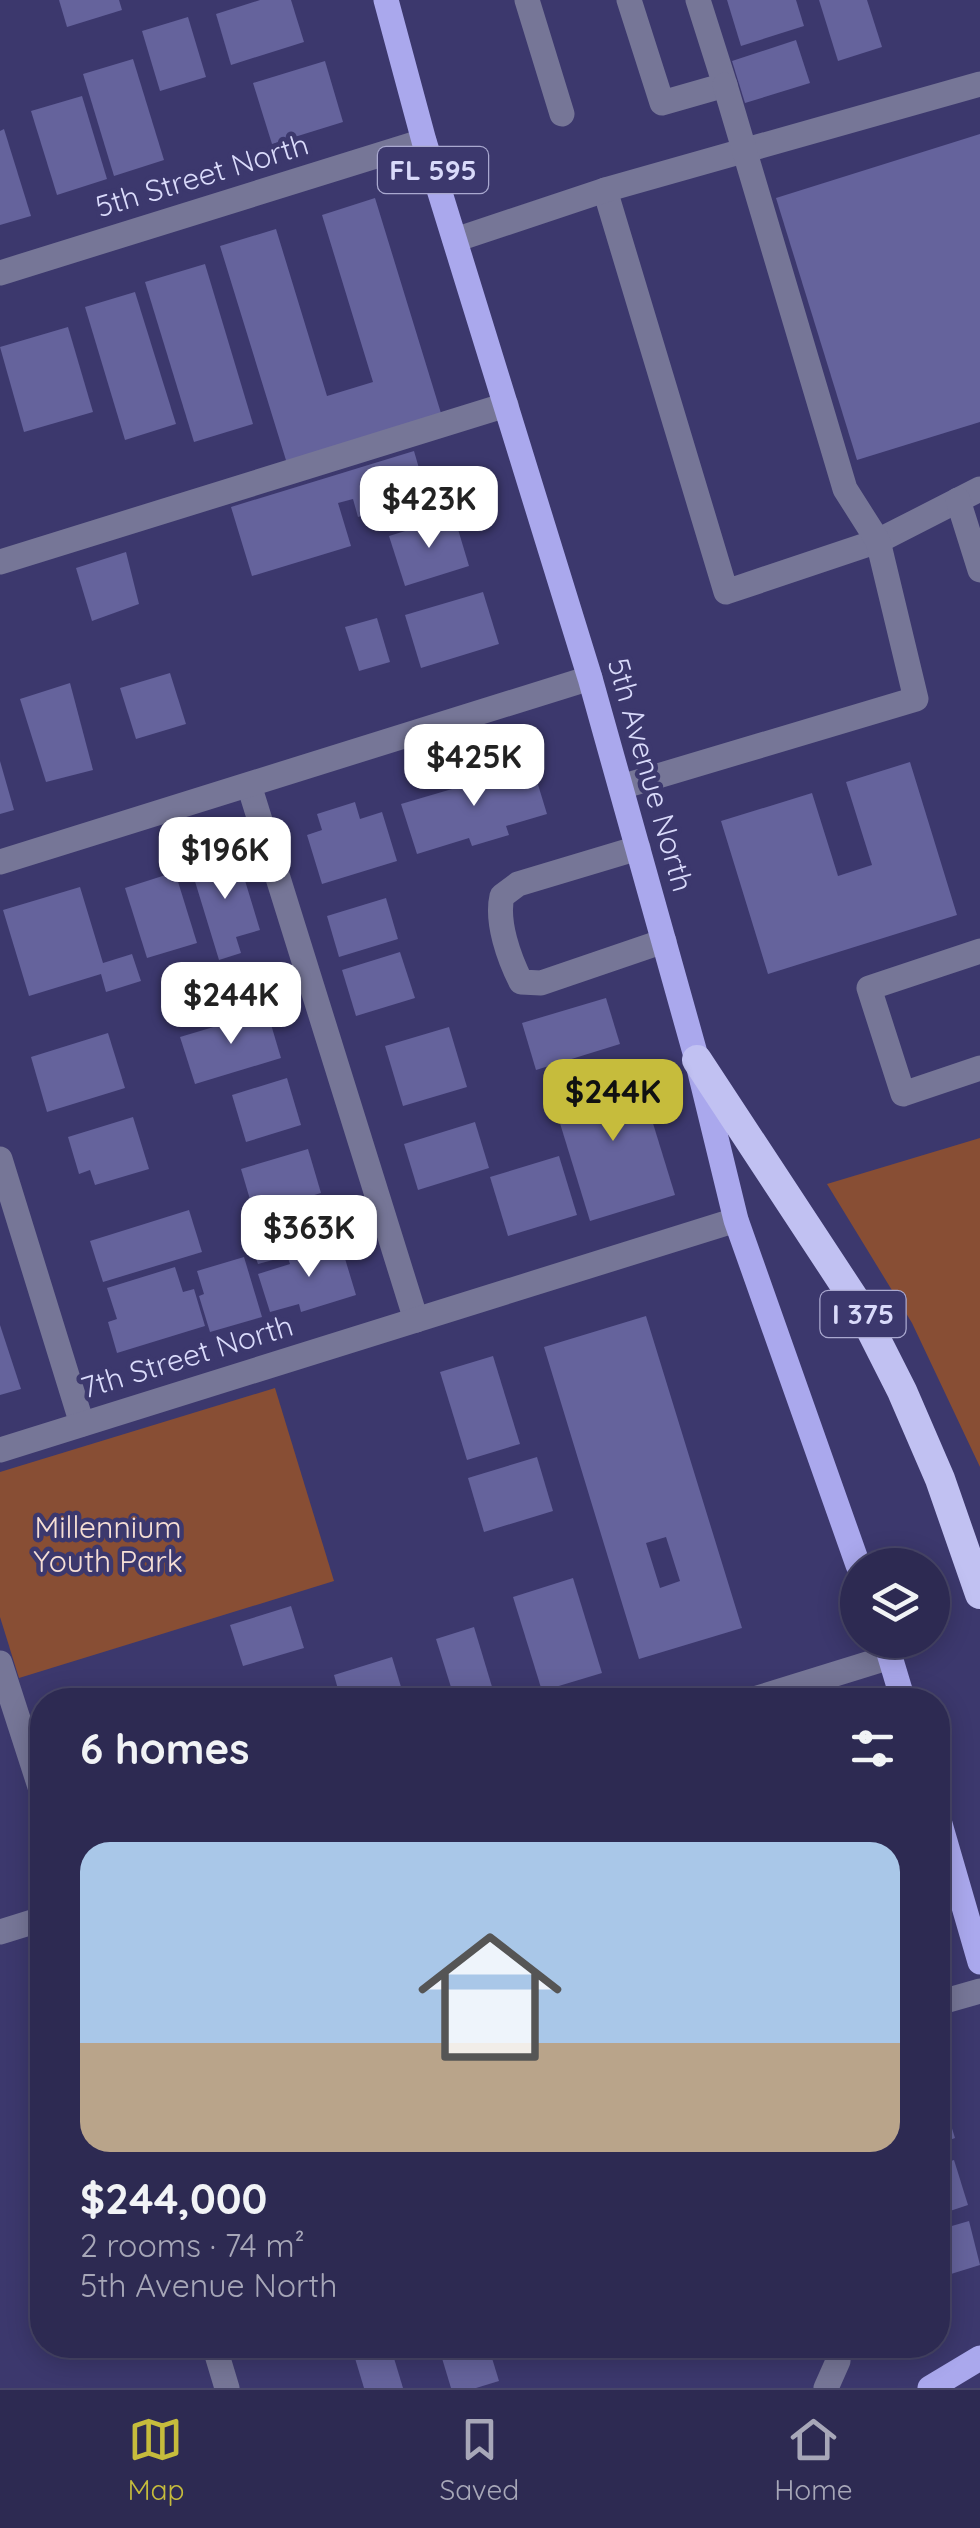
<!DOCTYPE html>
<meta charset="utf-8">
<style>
:root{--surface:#2d2a52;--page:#39365c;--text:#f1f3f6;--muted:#a7a7b8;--line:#484669;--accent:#c6bc3c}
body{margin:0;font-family:Quicksand,sans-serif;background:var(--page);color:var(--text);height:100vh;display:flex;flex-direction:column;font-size:38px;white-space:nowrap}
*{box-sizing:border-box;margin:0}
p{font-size:32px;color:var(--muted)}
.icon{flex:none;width:55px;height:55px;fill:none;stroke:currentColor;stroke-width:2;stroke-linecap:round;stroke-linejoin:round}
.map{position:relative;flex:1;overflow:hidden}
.details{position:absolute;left:30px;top:1688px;width:920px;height:670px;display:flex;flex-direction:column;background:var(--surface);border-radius:40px;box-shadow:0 5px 25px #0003,0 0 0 2px var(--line)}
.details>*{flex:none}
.buttons{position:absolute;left:840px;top:1548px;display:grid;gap:20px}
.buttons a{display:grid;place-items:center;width:110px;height:110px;border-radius:50%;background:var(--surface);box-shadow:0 5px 25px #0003,0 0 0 2px var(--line);font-size:50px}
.price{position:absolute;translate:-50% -85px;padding:0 22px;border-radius:20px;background:#fff;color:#222;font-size:32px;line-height:65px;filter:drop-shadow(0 2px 5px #0008)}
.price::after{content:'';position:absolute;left:50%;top:60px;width:30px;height:22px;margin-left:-15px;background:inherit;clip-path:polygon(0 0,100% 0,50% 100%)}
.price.selected{background:var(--accent);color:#111}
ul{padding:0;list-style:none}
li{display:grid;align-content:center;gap:20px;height:530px;padding:0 50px}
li+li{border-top:2px solid var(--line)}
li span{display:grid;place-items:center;height:310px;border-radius:30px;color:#555}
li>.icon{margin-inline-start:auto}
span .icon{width:180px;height:180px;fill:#fffc;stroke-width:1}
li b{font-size:42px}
h2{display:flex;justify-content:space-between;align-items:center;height:120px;padding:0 50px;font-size:42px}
.tab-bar{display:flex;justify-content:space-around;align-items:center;height:140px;border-top:2px solid var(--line);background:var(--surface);font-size:28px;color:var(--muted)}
.tab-bar a{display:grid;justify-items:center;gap:5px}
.tab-bar .selected{color:var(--accent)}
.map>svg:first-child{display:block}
.green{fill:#884e34}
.building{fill:#65639c;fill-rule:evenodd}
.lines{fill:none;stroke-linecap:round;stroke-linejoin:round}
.minor{stroke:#767697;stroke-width:25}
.major{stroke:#aaa8ed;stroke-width:25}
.highway{stroke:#c1c1f2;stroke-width:30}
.labels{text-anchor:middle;stroke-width:9;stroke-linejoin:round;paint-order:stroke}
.shield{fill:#3c386d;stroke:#aaa9d0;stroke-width:2.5}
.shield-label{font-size:28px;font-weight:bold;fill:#d9dafa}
.street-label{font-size:30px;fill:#d9dafa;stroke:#3c386d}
.park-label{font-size:30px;fill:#f6dfd5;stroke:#3c386d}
</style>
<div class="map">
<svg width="980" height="2388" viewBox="0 0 980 2388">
<rect width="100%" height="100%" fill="#3c386d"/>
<g class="green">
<path d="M980,1138V1467L912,1323L827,1184Z"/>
<path d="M275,1388L334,1581L19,1678L0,1617V1472Z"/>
</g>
<g class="building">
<path d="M59,0H119L122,10L67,27Z"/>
<path d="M260,0H291L304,42L231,65L216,14Z"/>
<path d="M727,0H796L804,26L741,46Z"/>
<path d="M819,0H867L882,47L838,61Z"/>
<path d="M188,17L206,77L160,91L142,31Z"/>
<path d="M796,40L810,83L745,103L732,61Z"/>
<path d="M133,59L164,160L114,176L83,74Z"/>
<path d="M325,61L343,122L272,144L253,83Z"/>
<path d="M82,96L107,179L57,195L31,111Z"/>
<path d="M4,129L31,216L0,225V131Z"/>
<path d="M980,134V422L857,460L776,198Z"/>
<path d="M375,198L444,423L289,470L220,246L276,229L327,396L373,382L322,215Z"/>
<path d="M205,264L253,424L194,442L145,282Z"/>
<path d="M135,292L176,424L125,440L85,307Z"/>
<path d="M68,327L93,412L24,432L0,347Z"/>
<path d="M414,451L427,496L358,517L353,499L338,503L351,546L252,576L231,507Z"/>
<path d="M454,516L469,566L405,586L389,536Z"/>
<path d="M126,552L139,604L92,621L76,568Z"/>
<path d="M483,592L499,644L421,668L405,615Z"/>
<path d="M377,618L390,662L359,671L345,627Z"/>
<path d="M170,673L186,724L136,739L120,688Z"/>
<path d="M70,683L93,770L46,782L20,699Z"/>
<path d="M0,761L14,810L0,814Z"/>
<path d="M910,762L957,915L768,974L721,821L812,793L838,876L872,865L846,782Z"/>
<path d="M532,765L547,814L506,826L509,835L472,846L469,838L417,854L401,804L452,789L449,780L489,768L492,777Z"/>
<path d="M355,802L360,819L382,812L397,861L322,884L307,835L322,830L317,814Z"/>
<path d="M236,851L260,930L236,937L241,953L219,960L190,865Z"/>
<path d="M175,872L197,943L147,958L125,888Z"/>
<path d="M80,887L103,963L132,954L141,981L106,992L101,974L29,996L3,910Z"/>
<path d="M386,898L398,939L339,957L327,916Z"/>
<path d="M400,952L415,998L356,1016L342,970Z"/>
<path d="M232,963L242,995L185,1012L175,981Z"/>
<path d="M606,998L620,1044L536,1070L522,1023Z"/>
<path d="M267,1011L281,1058L195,1084L180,1037Z"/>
<path d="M449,1027L467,1087L403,1106L385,1046Z"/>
<path d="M108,1033L125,1088L47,1112L31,1057Z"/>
<path d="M636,1068L675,1195L590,1221L551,1094Z"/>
<path d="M287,1078L301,1125L246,1142L232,1095Z"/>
<path d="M133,1117L149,1169L95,1185L90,1170L79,1174L68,1137Z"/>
<path d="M475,1122L489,1168L418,1190L404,1144Z"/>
<path d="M308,1149L321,1193L254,1213L241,1169Z"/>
<path d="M559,1156L577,1215L508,1236L490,1177Z"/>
<path d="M189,1210L202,1252L103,1282L90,1241Z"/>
<path d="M277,1236L284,1257L258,1264L251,1244Z"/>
<path d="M340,1242L356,1295L301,1312L299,1304L270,1312L258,1274L290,1264L288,1258Z"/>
<path d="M244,1257L262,1317L210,1332L199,1296L204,1294L197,1271Z"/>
<path d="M175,1267L183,1292L194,1289L205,1326L117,1353L108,1322L117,1319L107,1288Z"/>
<path d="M646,1316L742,1628L639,1659L544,1347ZM666,1537L680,1581L660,1588L646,1543Z"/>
<path d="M0,1325L21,1389L0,1395Z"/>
<path d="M493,1356L520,1444L467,1460L440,1372Z"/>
<path d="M537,1457L553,1511L484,1532L468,1478Z"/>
<path d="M573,1578L602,1673L542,1691L513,1597Z"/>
<path d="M291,1606L304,1648L243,1666L230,1625Z"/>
<path d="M474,1627L496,1700H455L436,1639Z"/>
<path d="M392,1657L405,1700H341L334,1675Z"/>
<path d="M249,1691L252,1700H224V1699Z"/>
<path d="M938,2084L955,2138L938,2144Z"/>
<path d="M954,2160L968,2205L938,2215V2165Z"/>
<path d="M969,2221L980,2265L938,2278V2230Z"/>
<path d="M351,2345H390L403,2388H364Z"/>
<path d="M438,2345H488L499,2381L476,2388H451Z"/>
</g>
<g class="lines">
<g class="minor">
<path d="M527,0L562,114"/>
<path d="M629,0L662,103L725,85L698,0"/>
<path d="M605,190L726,592L878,541L980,489"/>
<path d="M455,240L605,190L980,84"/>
<path d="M0,273L424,141"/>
<path d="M958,500L980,570"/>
<path d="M0,562L506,405"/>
<path d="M249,785L416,1320"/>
<path d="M621,787L916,699L878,541L845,489L725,85"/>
<path d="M638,848L518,884L502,896C496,922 509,958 521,982L541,983L664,941"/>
<path d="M0,862L590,678"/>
<path d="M980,951L869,988L903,1094L980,1068"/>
<path d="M0,1159L82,1424"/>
<path d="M0,1450L736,1220"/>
<path d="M0,1663L42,1793"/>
<path d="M751,1700L890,1657"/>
<path d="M0,1932L42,1919"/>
<path d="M938,2003L980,1991"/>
<path d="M214,2345L227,2388"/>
<path d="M826,2388L838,2361L839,2345"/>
</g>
<g class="major">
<path d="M386,0L424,141L590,678L697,1060L736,1220L858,1565"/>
<path d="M885,1640L903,1700"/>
<path d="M938,1817L980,1962"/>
<path d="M930,2388L980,2358"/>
</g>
<path class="highway" d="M697,1060L860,1308L902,1391L940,1479L980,1594"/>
</g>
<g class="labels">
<g class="shield">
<rect x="378" y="147" width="110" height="46" rx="8"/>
<rect x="820.5" y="1291" width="85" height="46" rx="8"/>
</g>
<g class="shield-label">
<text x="433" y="180">FL 595</text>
<text x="863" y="1324">I 375</text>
</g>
<g class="street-label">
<text transform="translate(202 176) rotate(-17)" y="10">5th Street North</text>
<text transform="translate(650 775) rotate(74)" y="10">5th Avenue North</text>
<text transform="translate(187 1357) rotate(-17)" y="10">7th Street North</text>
</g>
<g class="park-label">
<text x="108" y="1538">Millennium<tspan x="108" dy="34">Youth Park</tspan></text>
</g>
</g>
</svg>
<div class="buttons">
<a><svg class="icon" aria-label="layers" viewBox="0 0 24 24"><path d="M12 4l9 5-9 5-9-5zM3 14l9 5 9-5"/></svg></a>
</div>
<b class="price" style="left:429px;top:551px">$423K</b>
<b class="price" style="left:474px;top:809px">$425K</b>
<b class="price" style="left:225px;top:902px">$196K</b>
<b class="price" style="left:231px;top:1047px">$244K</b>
<b class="price selected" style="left:613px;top:1144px">$244K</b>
<b class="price" style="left:309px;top:1280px">$363K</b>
<section class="details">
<h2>6 homes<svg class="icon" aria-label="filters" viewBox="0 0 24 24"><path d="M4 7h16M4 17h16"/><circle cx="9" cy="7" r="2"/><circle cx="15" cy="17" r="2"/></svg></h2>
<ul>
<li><span style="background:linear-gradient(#a9c7e8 65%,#b9a48a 0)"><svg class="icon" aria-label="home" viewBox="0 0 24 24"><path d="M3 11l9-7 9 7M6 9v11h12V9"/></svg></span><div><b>$244,000</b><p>2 rooms · 74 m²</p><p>5th Avenue North</p></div></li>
</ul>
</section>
</div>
<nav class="tab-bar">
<a class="selected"><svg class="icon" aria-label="map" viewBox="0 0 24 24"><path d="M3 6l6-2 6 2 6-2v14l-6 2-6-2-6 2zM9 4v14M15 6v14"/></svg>Map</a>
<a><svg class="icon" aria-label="saved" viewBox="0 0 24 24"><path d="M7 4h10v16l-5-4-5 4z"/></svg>Saved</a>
<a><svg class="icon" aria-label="home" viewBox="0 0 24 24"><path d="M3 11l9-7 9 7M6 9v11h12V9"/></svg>Home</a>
</nav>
